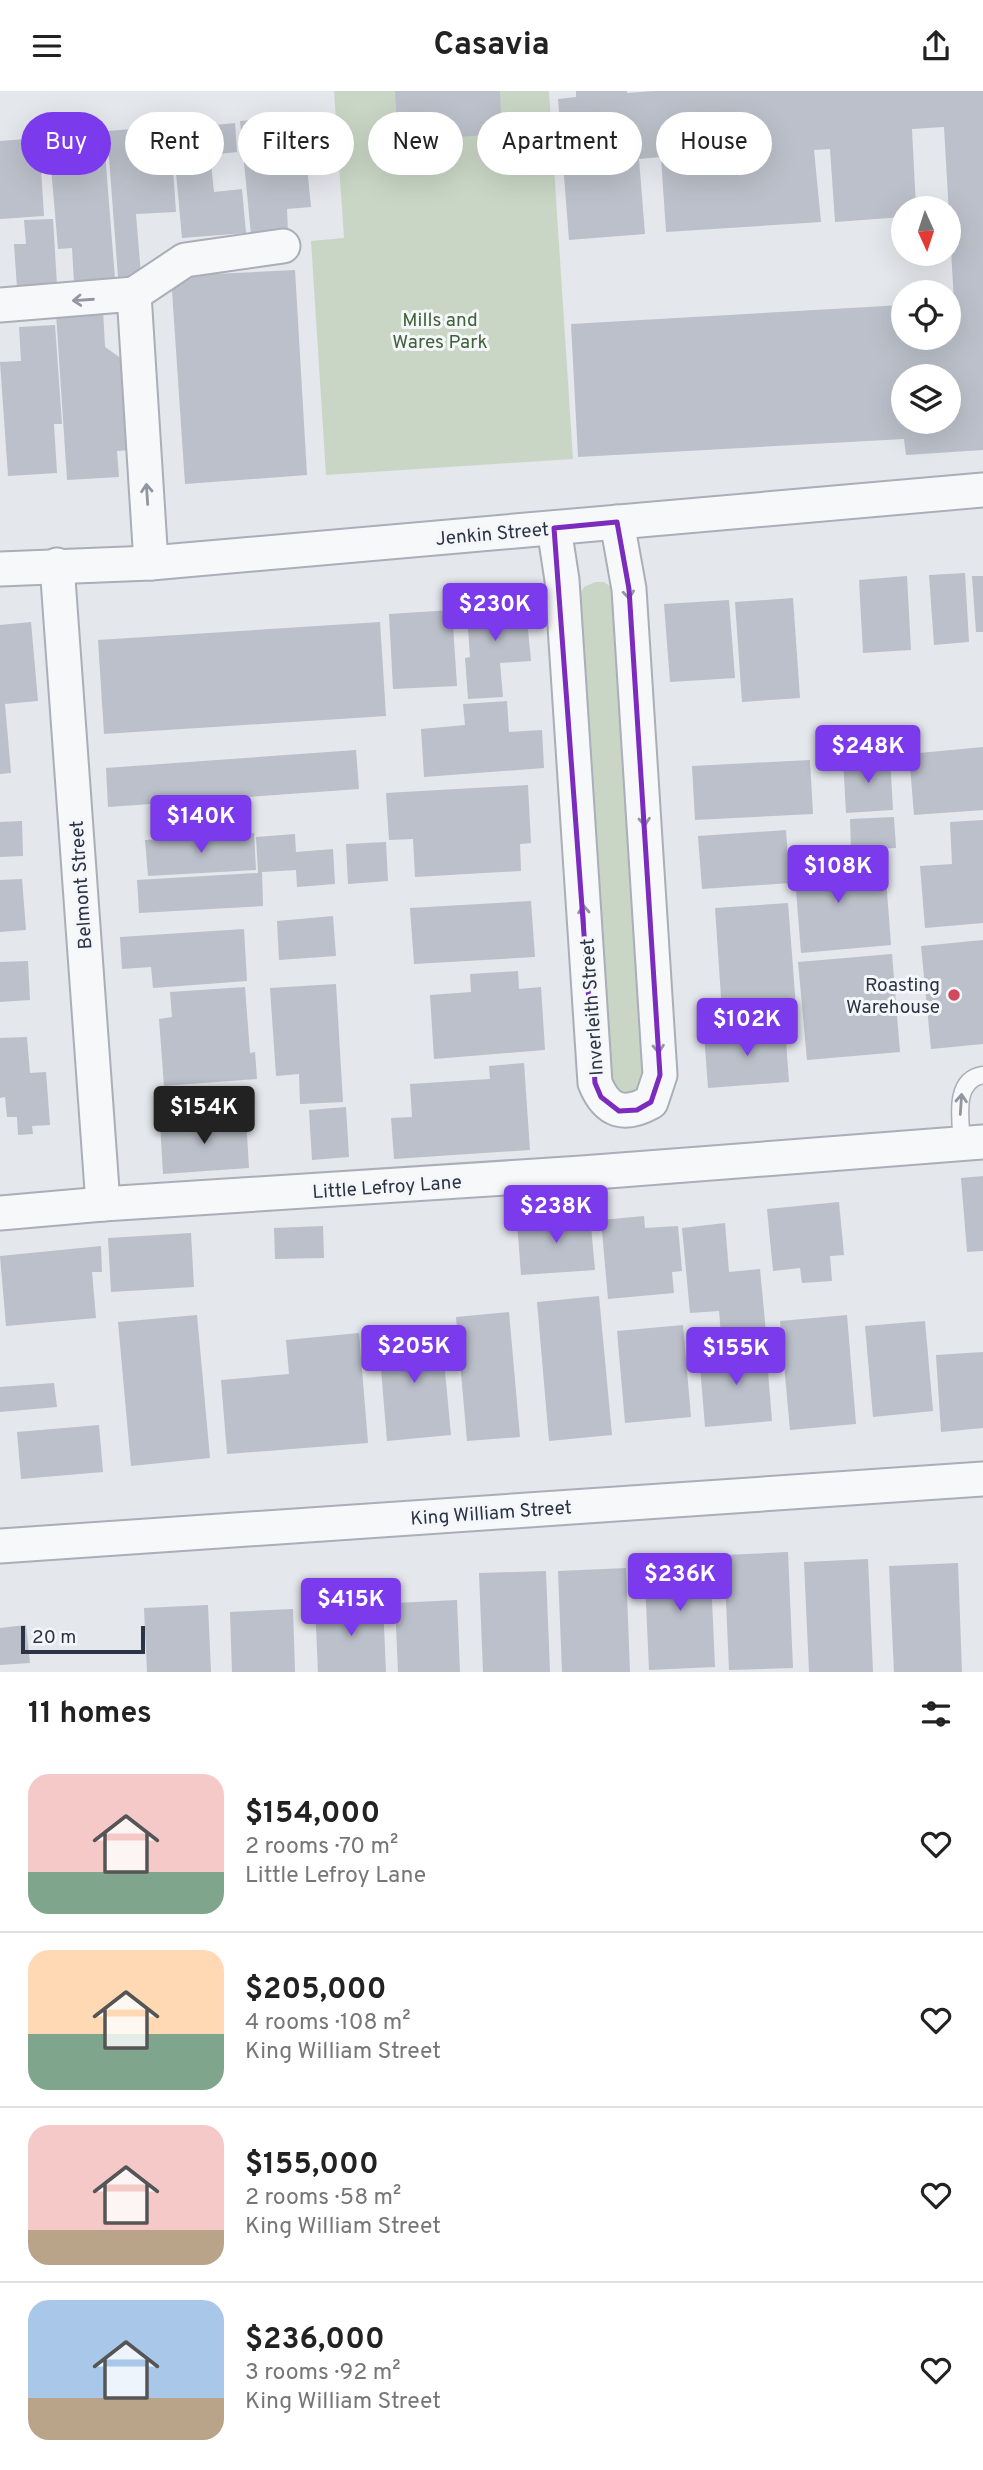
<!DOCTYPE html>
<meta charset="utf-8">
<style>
:root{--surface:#fff;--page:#f2f2f2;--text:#222;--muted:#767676;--line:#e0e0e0;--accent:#7c3aed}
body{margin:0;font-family:Overpass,sans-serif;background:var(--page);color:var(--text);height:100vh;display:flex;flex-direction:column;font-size:26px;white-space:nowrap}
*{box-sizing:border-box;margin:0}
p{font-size:23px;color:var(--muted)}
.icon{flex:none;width:38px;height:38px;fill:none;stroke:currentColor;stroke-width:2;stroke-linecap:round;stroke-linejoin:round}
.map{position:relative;height:1581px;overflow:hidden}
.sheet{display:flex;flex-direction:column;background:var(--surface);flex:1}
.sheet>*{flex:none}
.guide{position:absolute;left:21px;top:21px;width:942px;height:63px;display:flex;gap:14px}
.needle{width:46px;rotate:177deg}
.buttons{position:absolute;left:891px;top:105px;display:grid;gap:14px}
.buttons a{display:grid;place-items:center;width:70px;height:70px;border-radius:50%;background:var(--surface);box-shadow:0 7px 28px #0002;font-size:35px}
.scale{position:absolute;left:21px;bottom:18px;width:124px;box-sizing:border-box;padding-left:7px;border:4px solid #2b3445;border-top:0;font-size:19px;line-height:24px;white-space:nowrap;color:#2b3445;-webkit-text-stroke:5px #f4f6f9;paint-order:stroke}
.price{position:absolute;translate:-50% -60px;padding:0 16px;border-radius:7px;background:var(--accent);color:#fff;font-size:23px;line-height:46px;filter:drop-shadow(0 2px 4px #0008)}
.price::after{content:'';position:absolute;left:50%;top:42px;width:21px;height:16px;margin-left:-10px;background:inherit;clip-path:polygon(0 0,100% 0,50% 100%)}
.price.active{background:#222;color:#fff}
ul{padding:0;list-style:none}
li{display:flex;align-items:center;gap:21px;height:175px;padding:0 28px}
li+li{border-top:2px solid var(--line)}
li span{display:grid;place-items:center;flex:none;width:196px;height:140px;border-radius:21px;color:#555}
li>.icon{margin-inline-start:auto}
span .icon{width:84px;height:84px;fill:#fffc;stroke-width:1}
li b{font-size:30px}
h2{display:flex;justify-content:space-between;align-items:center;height:84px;padding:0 28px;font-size:30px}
.chip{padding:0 24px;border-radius:32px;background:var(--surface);box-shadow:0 7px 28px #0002;font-size:24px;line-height:63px}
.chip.active{background:var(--accent);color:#fff}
header{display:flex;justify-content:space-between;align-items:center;height:91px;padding:0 28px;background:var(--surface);font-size:32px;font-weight:700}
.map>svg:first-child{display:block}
.green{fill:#c9d6c5}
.building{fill:#bbc0ca;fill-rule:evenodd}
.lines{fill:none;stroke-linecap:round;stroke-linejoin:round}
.service-casing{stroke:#a9aeb7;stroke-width:19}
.minor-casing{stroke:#a9aeb7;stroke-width:37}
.service{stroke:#f7f8fa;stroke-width:16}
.minor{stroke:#f7f8fa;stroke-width:33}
.oneway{stroke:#9196a0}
.marked{fill:none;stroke:#7b2cbf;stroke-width:5;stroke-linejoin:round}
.poi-dot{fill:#d1495b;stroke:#f4f6f9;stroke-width:2.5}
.labels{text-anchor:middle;stroke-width:6;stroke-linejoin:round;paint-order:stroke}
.park-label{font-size:19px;fill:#3f6138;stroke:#f4f6f9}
.street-label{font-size:19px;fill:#2b3445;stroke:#f4f6f9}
.poi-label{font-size:19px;fill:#2b3445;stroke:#f4f6f9;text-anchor:end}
</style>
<header><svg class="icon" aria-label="menu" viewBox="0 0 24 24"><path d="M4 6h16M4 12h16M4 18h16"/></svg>Casavia<svg class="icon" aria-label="share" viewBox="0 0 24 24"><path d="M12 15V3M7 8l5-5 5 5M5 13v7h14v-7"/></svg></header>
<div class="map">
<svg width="983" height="1581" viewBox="0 0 983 1581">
<rect width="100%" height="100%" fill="#e4e7ec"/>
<g class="green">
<path d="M334,0H549L573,368L326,384L311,150L344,147Z"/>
<path d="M595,491H604L614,498L648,994L624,1007L610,996L579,505L584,496Z"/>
</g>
<g class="building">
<path d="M395,0H500L502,43L398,50Z"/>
<path d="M576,0H627V2L654,0H983V359L906,364L904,348L578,366L571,233L903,214V247H948V211H954L944,36L912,38L916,117H903V126L835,131L830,58L814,59L821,131L666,141L661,66L639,68L645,143L569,149L558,8L576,6ZM903,285H948V331H903Z"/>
<path d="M302,24L311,116L287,118L288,140L251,144L240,30Z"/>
<path d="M235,32L237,61L210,64L214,101L242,98L246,142L182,147L172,38Z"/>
<path d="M170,35L176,121L136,123L141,184L118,186L107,40Z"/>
<path d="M103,36L115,188L74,191L72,157L58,158L48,41Z"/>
<path d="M39,47L44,125L0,128V50Z"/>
<path d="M53,128L57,194L17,197L14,153H26L24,129Z"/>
<path d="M295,179L307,384L185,393L171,185Z"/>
<path d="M103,218L105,256L125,270L131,359L117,360L119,386L67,389L56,222Z"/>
<path d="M55,234L62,333H54L57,382L8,385L0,271L21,270L19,236Z"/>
<path d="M965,482L969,551L934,554L929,484Z"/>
<path d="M907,485L911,559L863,562L859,489Z"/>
<path d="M972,485H983V541H976Z"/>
<path d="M525,507L531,570L500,572L503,606L468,608L465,567L470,566L466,510Z"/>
<path d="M793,507L800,607L742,611L735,511Z"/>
<path d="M729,509L735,587L670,591L664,513Z"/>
<path d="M452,519L457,595L393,598L389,523Z"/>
<path d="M31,531L38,610L5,613L11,682L0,683V534Z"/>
<path d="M380,531L386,625L104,643L98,549Z"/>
<path d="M507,610L509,641L542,639L544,677L424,686L421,638L465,634L463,613Z"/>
<path d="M983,656V719L914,724L909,663Z"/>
<path d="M356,659L359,698L108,716L106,677Z"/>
<path d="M890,665L893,719L846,722L843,668Z"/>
<path d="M810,669L813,723L695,729L692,675Z"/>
<path d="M528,694L531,752L520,753L521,780L415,786L413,748L389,749L386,702Z"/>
<path d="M894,726L896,757L851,759L850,728Z"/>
<path d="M983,729V832L925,837L920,775L952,773L950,731Z"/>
<path d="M22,730L23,765L0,766V731Z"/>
<path d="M786,739L790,792L702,798L698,745Z"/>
<path d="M254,742L256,779L148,785L145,749Z"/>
<path d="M295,743L296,761L333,758L335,793L297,796L296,779L262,781L263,815L139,822L137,789L258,782L256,746Z"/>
<path d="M386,751L388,790L348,793L346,753Z"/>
<path d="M843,758L846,791L886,787L891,854L801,862L793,762Z"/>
<path d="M22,788L26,839L0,841V789Z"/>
<path d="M531,810L535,866L414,873L410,817Z"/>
<path d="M788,812L796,916L722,921L715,817Z"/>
<path d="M333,825L336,865L279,869L277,830Z"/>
<path d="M244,838L247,890L153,897L151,876L122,878L120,846Z"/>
<path d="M983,849V953L931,958L921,855Z"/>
<path d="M892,863L900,961L807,969L798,871Z"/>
<path d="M28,870L30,909L0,911V871Z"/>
<path d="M518,880L519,898L541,896L545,959L434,968L430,904L471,901L470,883Z"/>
<path d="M336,893L343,1011L300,1013L299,983L276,985L270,897Z"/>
<path d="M245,896L250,962L255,961L257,988L164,995L159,928L172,926L170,901Z"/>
<path d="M785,936L789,991L708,997L704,942Z"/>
<path d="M27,946L30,982L46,981L50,1034L32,1035L33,1043L18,1044L17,1026H7L5,1006L0,1007V947Z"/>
<path d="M524,972L530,1059L394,1068L391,1027L412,1026L410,993L490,988L489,975Z"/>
<path d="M346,1016L349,1066L312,1069L309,1019Z"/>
<path d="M246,1027L249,1077L163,1083L160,1032Z"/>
<path d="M983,1085V1160L967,1161L961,1087Z"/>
<path d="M839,1111L844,1164L830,1165L832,1190L802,1192L800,1177L773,1180L767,1118Z"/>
<path d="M590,1124L595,1179L521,1184L517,1130Z"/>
<path d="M644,1125L645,1137L678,1135L682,1180L672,1181L674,1202L608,1208L601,1129Z"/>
<path d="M725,1132L729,1181L760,1178L767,1252L722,1255L719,1220L690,1222L682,1137Z"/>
<path d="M323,1135L324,1167L275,1168L274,1137Z"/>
<path d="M191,1142L194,1196L111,1201L108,1147Z"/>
<path d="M101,1155L102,1181H92L96,1227L6,1235L0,1165Z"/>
<path d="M599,1205L612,1344L549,1350L537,1211Z"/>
<path d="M509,1221L520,1346L467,1350L456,1226Z"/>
<path d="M197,1224L210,1367L131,1375L118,1231Z"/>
<path d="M847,1224L856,1333L790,1339L780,1230Z"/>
<path d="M925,1230L933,1320L873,1326L865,1235Z"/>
<path d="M683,1234L691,1326L625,1332L617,1240Z"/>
<path d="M441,1238L451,1344L387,1350L378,1243Z"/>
<path d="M359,1242L368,1352L227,1363L221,1289L289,1283L286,1249Z"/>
<path d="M766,1256L772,1330L705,1336L699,1262Z"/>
<path d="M983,1261V1337L941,1341L936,1264Z"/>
<path d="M54,1292L57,1316L0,1321V1296Z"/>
<path d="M99,1334L103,1381L21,1388L17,1341Z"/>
<path d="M788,1461L793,1577L729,1579L724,1464Z"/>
<path d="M710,1464L715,1576L649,1579L644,1467Z"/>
<path d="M868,1468L873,1581H809L804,1471Z"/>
<path d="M958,1472L962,1581H894L889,1475Z"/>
<path d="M626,1477L630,1581H562L558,1480Z"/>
<path d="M546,1480L550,1581H483L479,1482Z"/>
<path d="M457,1509L460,1581H398L395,1512Z"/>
<path d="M383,1512L386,1581H318L315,1514Z"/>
<path d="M208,1514L211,1581H147L144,1517Z"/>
<path d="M293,1518L295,1581H232L230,1521Z"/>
<path d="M26,1534L30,1572L0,1574V1537Z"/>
</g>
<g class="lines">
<defs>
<path id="service" d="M962,1053C961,1030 952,989 983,984"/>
<g id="minor">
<path d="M134,203L185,169L283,155"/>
<path d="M0,214L134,203L151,472"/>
<path d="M554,437L562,489L595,992C607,1021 624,1026 651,1011L660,984L629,498L617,431"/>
<path d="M57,474L103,1113"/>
<path d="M0,478L151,472L983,399"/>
<path d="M0,1122L103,1113L582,1082L983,1051"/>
<path d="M0,1455L983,1388"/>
</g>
</defs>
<use href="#service" class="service-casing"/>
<use href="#minor" class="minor-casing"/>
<use href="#service" class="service"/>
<use href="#minor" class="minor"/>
</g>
<defs><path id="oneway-shaft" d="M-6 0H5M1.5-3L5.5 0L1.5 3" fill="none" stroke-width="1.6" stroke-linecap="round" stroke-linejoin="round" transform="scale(1.75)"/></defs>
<g class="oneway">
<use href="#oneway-shaft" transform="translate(83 209) rotate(176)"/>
<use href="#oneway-shaft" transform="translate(147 403) rotate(-94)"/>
<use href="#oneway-shaft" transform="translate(628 498) rotate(83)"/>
<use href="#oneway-shaft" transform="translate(644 725) rotate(86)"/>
<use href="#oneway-shaft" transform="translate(584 824) rotate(-94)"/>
<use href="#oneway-shaft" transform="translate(658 952) rotate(86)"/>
<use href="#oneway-shaft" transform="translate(961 1013) rotate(-86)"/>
</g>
<path class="marked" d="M617,431L629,498L660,984L651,1011L637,1019L619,1020L601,1006L595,992L554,437Z"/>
<circle class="poi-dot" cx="954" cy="904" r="7"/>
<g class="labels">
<g class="park-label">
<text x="440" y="235">Mills and<tspan x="440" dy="22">Wares Park</tspan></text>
</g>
<g class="street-label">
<text transform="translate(492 442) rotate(-5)" y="7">Jenkin Street</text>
<text transform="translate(80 794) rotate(-94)" y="7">Belmont Street</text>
<text transform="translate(591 916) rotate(-94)" y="7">Inverleith Street</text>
<text transform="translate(387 1095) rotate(-4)" y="7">Little Lefroy Lane</text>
<text transform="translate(491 1421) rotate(-4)" y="7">King William Street</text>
</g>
<g class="poi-label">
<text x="940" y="900">Roasting<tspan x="940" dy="22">Warehouse</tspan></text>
</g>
</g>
</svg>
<div class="buttons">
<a><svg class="needle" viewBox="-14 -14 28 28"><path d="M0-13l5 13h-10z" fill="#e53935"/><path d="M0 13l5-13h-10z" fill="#767676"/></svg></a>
<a><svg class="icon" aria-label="locate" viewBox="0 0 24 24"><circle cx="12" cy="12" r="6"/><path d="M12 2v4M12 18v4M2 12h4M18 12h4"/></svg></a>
<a><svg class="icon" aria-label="layers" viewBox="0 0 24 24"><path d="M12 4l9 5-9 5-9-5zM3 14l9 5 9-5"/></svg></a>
</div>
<div class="scale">20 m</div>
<b class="price" style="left:495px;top:552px">$230K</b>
<b class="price" style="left:868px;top:694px">$248K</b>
<b class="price" style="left:201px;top:764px">$140K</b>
<b class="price" style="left:838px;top:814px">$108K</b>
<b class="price" style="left:747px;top:967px">$102K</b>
<b class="price active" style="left:204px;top:1055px">$154K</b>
<b class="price" style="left:556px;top:1154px">$238K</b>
<b class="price" style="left:414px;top:1294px">$205K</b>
<b class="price" style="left:736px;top:1296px">$155K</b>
<b class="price" style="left:680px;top:1522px">$236K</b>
<b class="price" style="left:351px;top:1547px">$415K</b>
<div class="guide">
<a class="chip active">Buy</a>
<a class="chip">Rent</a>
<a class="chip">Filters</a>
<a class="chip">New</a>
<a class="chip">Apartment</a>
<a class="chip">House</a>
</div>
</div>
<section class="sheet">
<h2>11 homes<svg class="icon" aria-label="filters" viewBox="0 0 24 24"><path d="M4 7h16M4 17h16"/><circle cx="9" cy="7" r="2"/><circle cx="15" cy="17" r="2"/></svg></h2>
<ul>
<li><span style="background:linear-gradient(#f6c9c9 70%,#7fa58c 0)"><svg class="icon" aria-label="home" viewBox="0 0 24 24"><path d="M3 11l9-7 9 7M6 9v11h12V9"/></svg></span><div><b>$154,000</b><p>2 rooms · 70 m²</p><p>Little Lefroy Lane</p></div><svg class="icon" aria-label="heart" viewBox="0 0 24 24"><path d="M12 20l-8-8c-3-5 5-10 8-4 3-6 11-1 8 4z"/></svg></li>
<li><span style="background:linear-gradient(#ffd9b3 60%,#7fa58c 0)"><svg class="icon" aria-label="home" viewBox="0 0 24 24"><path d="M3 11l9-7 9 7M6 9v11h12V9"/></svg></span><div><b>$205,000</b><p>4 rooms · 108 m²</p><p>King William Street</p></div><svg class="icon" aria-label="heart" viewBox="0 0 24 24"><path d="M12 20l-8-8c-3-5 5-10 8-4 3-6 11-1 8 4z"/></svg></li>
<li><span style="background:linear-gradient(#f6c9c9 75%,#b9a48a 0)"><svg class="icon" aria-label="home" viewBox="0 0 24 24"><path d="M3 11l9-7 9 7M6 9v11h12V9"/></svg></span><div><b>$155,000</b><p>2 rooms · 58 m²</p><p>King William Street</p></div><svg class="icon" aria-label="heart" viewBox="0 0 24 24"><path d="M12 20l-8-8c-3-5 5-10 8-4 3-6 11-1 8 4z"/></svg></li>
<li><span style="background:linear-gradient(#a9c7e8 70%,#b9a48a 0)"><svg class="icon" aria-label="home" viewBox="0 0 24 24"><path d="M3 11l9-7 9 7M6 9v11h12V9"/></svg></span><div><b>$236,000</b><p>3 rooms · 92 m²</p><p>King William Street</p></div><svg class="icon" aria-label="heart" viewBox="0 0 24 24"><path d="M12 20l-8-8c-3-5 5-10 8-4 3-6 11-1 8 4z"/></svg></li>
</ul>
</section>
